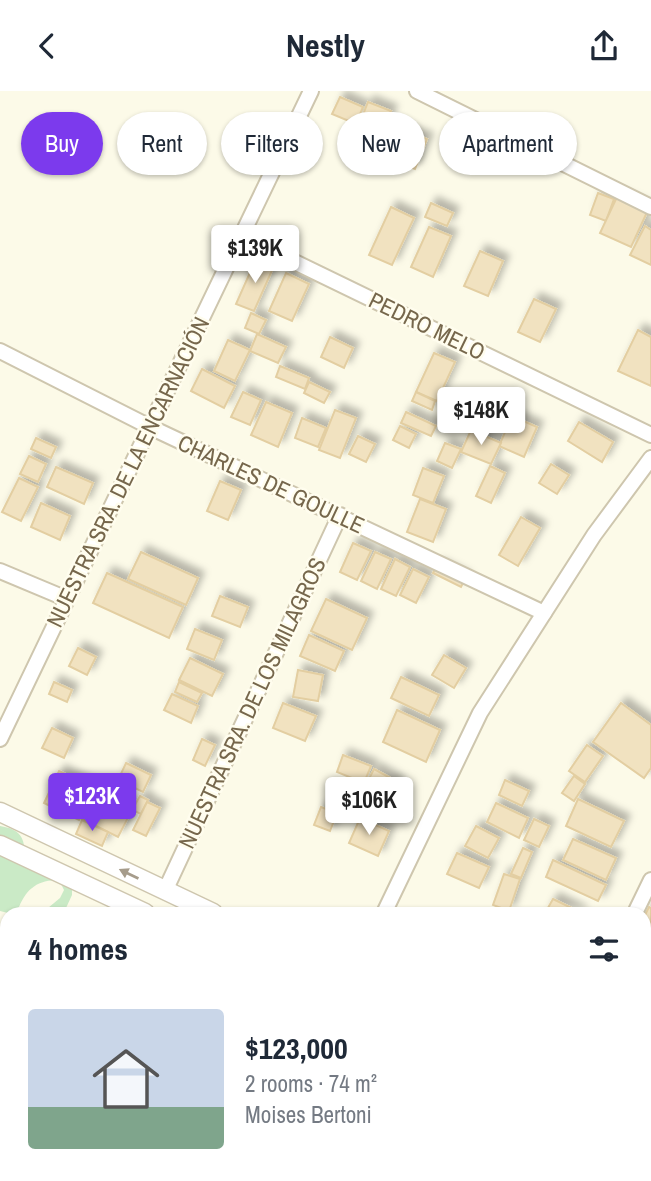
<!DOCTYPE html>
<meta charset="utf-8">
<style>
:root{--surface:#fff;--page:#f6f6f7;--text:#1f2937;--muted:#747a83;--line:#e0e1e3;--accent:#7c3aed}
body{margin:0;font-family:"Archivo Narrow",sans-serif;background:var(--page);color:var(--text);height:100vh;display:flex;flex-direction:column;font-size:26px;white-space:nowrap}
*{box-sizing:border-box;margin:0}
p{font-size:23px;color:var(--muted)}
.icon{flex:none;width:38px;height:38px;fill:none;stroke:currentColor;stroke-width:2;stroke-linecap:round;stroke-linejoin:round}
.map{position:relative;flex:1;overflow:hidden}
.drawer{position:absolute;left:0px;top:816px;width:651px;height:275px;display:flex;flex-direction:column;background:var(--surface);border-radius:21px 21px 0 0;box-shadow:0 2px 5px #0004}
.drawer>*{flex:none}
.guide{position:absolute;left:21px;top:21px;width:609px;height:63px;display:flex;gap:14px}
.price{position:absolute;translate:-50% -60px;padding:0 16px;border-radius:7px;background:#fff;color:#222;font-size:23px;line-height:46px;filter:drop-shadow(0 2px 4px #0008)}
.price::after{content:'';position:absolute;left:50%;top:42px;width:21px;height:16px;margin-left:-10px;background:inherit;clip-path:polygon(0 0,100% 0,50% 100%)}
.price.current{background:var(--accent);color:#fff}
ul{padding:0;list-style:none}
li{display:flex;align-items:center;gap:21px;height:175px;padding:0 28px}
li+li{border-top:2px solid var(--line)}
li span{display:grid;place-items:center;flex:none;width:196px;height:140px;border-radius:7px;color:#555}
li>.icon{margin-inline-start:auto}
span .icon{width:84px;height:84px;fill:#fffc;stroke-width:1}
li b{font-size:30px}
h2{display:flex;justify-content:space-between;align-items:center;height:84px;padding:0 28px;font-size:30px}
.tag{padding:0 24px;border-radius:32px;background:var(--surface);box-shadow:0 2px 5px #0004;font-size:24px;line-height:63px}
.tag.current{background:var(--accent);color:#fff}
header{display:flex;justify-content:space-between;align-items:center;height:91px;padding:0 28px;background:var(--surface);font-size:32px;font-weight:700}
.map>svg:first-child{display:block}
.green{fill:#caeac6}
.building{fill:#f1e2c0;stroke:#e3cea1;stroke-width:2;filter:url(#shadow)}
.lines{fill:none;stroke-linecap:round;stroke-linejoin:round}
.minor-casing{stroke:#cec6ae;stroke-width:18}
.tertiary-casing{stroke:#cec6ae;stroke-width:21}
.minor{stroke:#fff;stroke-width:14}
.tertiary{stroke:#fff;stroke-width:18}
.oneway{fill:#a69c8b}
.labels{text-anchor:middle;stroke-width:5;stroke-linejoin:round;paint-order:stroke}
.street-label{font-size:23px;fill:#76674c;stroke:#fffdee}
</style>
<header><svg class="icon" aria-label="back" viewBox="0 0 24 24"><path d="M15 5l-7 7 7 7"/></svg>Nestly<svg class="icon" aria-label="share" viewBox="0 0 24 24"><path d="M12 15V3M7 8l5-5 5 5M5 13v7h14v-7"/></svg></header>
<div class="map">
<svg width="651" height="1090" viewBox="0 0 651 1090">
<defs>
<filter id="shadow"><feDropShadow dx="6" dy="-6" stdDeviation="3.5" flood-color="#0004"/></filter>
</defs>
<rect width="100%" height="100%" fill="#fcfae8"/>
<g class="green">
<path d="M0,735C20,738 26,747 24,766L72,795V804L66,817L73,822L95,819L103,822H42L60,807L64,799L59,789C38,789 27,797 19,816L8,822L0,820Z"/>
<path d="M646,1070L651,1072V1090H521L526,1083H593L595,1086H607L611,1083H644V1071Z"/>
</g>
<g class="building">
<path d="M340,6L363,16L356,33L332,23Z"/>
<path d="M368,11L391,20L383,38L361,29Z"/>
<path d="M394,35L427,48L415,78L382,65Z"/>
<path d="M598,102L614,108L606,130L590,124Z"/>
<path d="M617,106L648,119L631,156L600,142Z"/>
<path d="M431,112L453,122L447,135L425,126Z"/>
<path d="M391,116L414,127L392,174L369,164Z"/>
<path d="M645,135L651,139V174L630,164Z"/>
<path d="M429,136L451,145L433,186L411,176Z"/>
<path d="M480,160L503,170L488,205L464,195Z"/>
<path d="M256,168L274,175L254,220L236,213Z"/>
<path d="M286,182L309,193L292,230L269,220Z"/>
<path d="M534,208L556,218L540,251L518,241Z"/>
<path d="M251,222L266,229L259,243L245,237Z"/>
<path d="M638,239L651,246V295L618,280Z"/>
<path d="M257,243L286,256L278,272L250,260Z"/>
<path d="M330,246L353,257L344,277L321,266Z"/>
<path d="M228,249L250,259L235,290L214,280Z"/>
<path d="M434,262L455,271L437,310L416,301Z"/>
<path d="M280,275L309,287L305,298L276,286Z"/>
<path d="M202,278L235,295L224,317L191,300Z"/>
<path d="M309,291L330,301L324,312L304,302Z"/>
<path d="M243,301L261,309L250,334L231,326Z"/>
<path d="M416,301L435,310L432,319L412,310Z"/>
<path d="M266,311L292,322L278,356L251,344Z"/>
<path d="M455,311L478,321L472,334L449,325Z"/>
<path d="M335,319L356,327L340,367L319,359Z"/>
<path d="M406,321L436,335L431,345L401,332Z"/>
<path d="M512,325L537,336L524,366L499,355Z"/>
<path d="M302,327L326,337L318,356L295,347Z"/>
<path d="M579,331L613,351L602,371L568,350Z"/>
<path d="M400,335L416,343L409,357L393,349Z"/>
<path d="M471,339L501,352L491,373L461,361Z"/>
<path d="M358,345L375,353L366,371L349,363Z"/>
<path d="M36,347L56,356L51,367L31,358Z"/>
<path d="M445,352L461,358L452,377L437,370Z"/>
<path d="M29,365L46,373L38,391L20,383Z"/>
<path d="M551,373L569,384L557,403L539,392Z"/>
<path d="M490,375L505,382L491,412L476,405Z"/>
<path d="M56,376L93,392L84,413L47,396Z"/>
<path d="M423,377L444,385L433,412L413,404Z"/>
<path d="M19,387L38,396L21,430L2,421Z"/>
<path d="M220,390L241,399L228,429L207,420Z"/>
<path d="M420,408L446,418L433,451L407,441Z"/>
<path d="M41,412L70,425L60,449L31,436Z"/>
<path d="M521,426L540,437L518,475L499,464Z"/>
<path d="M353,452L371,460L357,489L340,481Z"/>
<path d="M141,461L198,487L186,514L128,488Z"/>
<path d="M375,461L391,468L377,498L361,490Z"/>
<path d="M395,468L410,476L396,505L381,498Z"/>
<path d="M437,474L465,488L461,496L433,482Z"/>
<path d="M413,478L429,486L416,512L400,504Z"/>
<path d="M107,482L183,516L169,547L93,512Z"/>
<path d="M220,505L248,516L240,536L212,525Z"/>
<path d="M326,508L367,527L352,559L311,540Z"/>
<path d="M195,538L222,549L214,569L187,558Z"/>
<path d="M309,544L344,560L335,580L300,565Z"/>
<path d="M78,557L96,566L87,584L69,575Z"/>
<path d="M444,564L466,577L454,597L432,584Z"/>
<path d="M190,567L223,583L212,605L179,589Z"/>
<path d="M298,579L323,584L318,610L293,606Z"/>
<path d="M401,586L439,604L429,625L391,607Z"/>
<path d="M54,591L72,599L67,611L49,603Z"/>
<path d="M179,591L202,602L197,611L175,601Z"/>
<path d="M172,603L198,615L191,632L164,619Z"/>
<path d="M283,612L316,625L305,650L273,637Z"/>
<path d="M621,612L651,634V677L644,687L593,651Z"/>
<path d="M397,619L440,639L426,671L383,651Z"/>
<path d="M52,637L73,647L64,667L42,657Z"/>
<path d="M202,648L215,654L205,675L193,669Z"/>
<path d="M587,654L603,665L585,691L569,680Z"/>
<path d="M343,664L371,675L364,692L337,681Z"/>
<path d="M126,672L151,684L143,701L118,689Z"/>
<path d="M374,678L398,691L380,726L356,713Z"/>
<path d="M59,680L95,697L79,729L44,712Z"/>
<path d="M574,685L585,693L574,710L562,702Z"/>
<path d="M505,689L529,700L522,715L499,704Z"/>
<path d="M96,699L133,717L118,746L82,728Z"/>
<path d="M140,705L148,709L141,723L132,719Z"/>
<path d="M578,708L624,730L611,756L566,735Z"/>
<path d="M147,711L160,717L146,745L133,739Z"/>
<path d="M496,712L528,727L519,747L487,731Z"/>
<path d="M321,716L337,722L330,740L314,734Z"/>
<path d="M360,727L389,740L378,765L349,752Z"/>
<path d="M534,728L549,735L539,756L524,749Z"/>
<path d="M82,729L108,741L102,755L76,743Z"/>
<path d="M476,735L499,747L488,767L465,755Z"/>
<path d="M573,748L616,767L606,789L563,769Z"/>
<path d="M523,757L532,761L521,787L511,783Z"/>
<path d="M457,762L489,776L479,797L447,783Z"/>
<path d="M553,769L606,794L598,810L546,786Z"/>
<path d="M504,783L520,788L509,820L493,814Z"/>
<path d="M553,808L582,822H545Z"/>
<path d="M649,816L651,817V841L644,838V826Z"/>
</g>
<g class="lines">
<defs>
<g id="minor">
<path d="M417,0L651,116"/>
<path d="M241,145L651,344"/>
<path d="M0,260L150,336L544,522"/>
<path d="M0,480L67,508"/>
<path d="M0,648L311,0"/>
<path d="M165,800L340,424"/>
<path d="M384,822L480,622L594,444L651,367"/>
<path d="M635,822L651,789"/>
<path d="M0,975L7,978"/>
<path d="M228,1083L243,1090"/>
<path d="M253,1090L257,1083"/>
</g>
<g id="tertiary">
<path d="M0,721L213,822"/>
<path d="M0,754L145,822"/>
<path d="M644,1026L651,1030"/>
<path d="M644,1059L651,1063"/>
</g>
</defs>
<use href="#minor" class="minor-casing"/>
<use href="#tertiary" class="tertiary-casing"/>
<use href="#minor" class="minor"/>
<use href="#tertiary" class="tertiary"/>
</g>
<defs><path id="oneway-solid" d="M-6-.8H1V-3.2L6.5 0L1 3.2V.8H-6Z" transform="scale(1.75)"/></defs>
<use class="oneway" href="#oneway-solid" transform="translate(129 783) rotate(-154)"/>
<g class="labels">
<g class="street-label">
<text transform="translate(427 235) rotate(26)" y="8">PEDRO MELO</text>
<text transform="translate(128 381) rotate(-64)" y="8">NUESTRA SRA. DE LA ENCARNACIÓN</text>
<text transform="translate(271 393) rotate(25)" y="8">CHARLES DE GOULLE</text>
<text transform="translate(252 612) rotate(-65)" y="8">NUESTRA SRA. DE LOS MILAGROS</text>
</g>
</g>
</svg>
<b class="price" style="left:255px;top:194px">$139K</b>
<b class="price" style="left:481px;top:356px">$148K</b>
<b class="price current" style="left:92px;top:742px">$123K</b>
<b class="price" style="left:369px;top:746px">$106K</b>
<div class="guide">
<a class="tag current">Buy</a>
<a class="tag">Rent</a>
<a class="tag">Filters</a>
<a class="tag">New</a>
<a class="tag">Apartment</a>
</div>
<section class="drawer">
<h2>4 homes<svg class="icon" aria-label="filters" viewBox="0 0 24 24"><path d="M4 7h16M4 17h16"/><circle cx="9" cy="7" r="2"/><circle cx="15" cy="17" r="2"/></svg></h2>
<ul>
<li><span style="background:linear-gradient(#c9d6e8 70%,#7fa58c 0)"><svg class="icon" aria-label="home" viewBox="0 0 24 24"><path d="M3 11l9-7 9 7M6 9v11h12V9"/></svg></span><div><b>$123,000</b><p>2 rooms · 74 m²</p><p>Moises Bertoni</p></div></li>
</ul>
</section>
</div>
